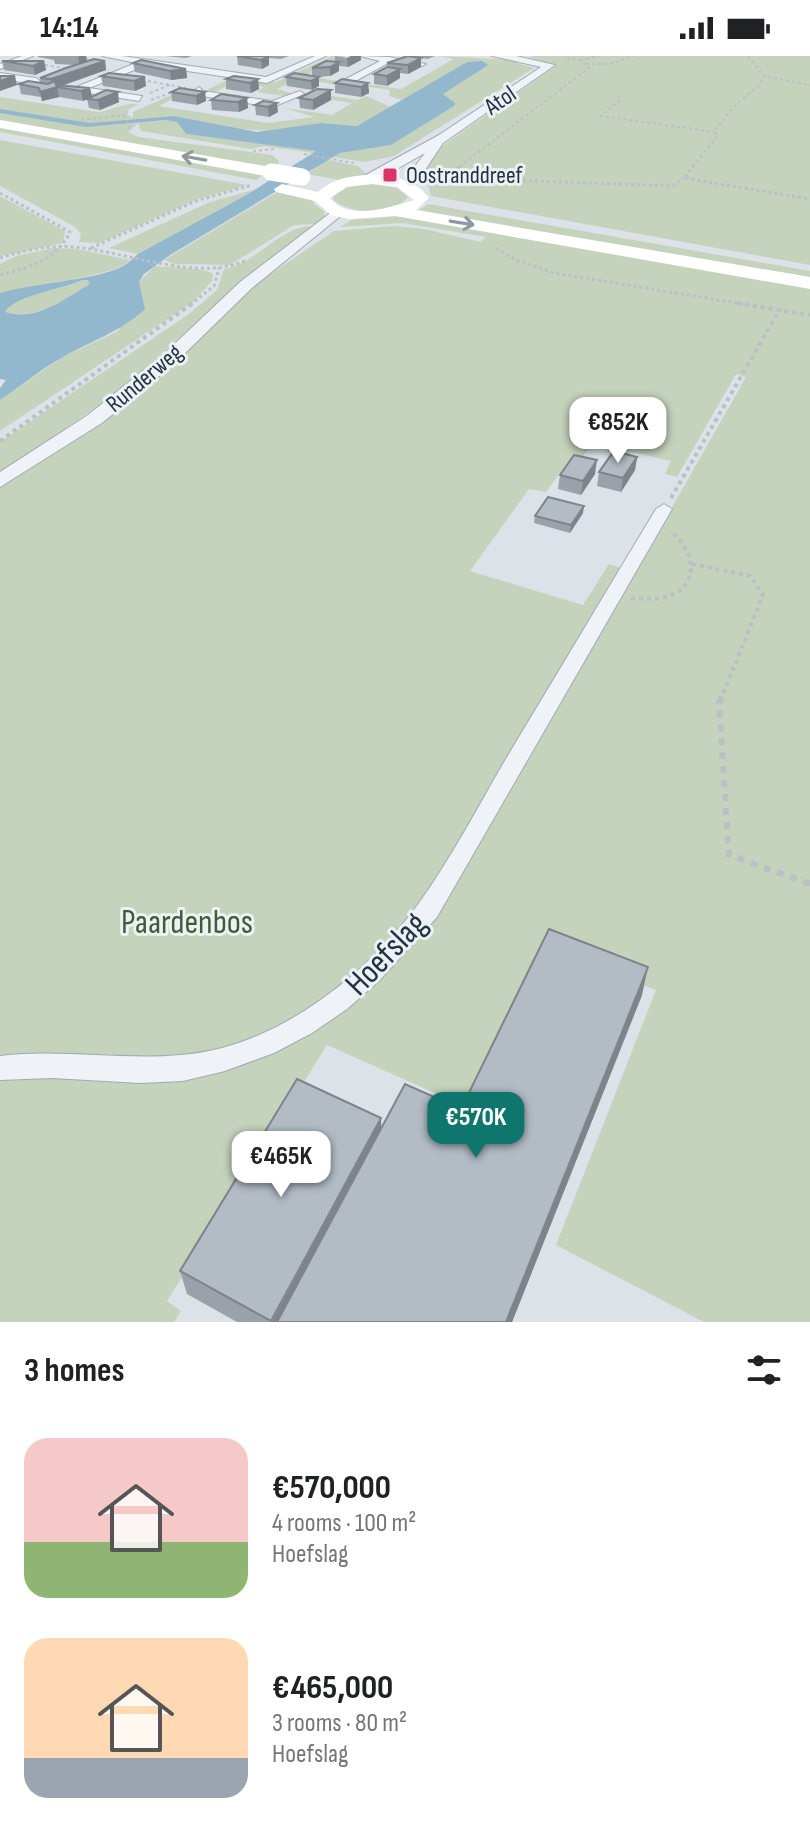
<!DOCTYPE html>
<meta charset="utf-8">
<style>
:root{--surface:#fff;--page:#f2f2f2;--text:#202124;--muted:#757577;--accent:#0f766e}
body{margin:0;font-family:"Sofia Sans Condensed",sans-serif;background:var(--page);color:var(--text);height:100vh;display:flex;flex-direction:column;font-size:30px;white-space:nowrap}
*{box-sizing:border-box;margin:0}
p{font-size:26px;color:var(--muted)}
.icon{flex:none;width:44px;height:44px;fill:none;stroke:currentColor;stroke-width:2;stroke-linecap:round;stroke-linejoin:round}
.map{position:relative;height:1266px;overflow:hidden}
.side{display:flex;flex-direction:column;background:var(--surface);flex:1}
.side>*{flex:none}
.price{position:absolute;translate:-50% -68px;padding:0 18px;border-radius:16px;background:#fff;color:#222;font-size:26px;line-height:52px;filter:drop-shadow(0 2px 4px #0008)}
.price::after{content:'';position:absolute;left:50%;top:48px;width:24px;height:18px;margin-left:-12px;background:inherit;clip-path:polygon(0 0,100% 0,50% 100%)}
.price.selected{background:var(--accent);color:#fff}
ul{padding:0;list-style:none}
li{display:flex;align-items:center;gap:24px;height:200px;padding:0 24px}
li span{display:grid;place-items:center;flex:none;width:224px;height:160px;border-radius:24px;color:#555}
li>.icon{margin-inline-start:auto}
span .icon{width:96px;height:96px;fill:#fffc;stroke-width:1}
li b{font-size:34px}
h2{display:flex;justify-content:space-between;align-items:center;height:96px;padding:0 24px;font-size:34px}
.status{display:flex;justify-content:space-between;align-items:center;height:56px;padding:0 40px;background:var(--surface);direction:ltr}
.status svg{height:22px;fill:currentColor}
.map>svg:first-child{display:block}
.green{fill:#c5d2bc;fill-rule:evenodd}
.water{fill:#93b7cc;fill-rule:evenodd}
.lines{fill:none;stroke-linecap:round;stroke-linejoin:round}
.minor-casing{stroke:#a1aab2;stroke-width:2}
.tertiary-casing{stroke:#a1aab2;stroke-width:2}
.path-far3{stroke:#bac0c6;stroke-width:2;stroke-dasharray:3 3;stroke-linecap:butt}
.path-far2{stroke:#bac0c6;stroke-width:3;stroke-dasharray:3 3;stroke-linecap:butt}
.path-far1{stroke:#bac0c6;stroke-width:4;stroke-dasharray:4 4;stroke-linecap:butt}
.path{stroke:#bac0c6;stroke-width:6;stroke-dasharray:7 7;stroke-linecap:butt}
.minor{fill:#eff2f6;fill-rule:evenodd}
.tertiary{fill:#eff2f6;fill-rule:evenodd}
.secondary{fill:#fff;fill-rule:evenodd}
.secondary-bridge{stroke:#fff;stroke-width:17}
.wall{fill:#9aa2a9}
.shaded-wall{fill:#7d848a}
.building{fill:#b3bcc5;stroke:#7d848a;stroke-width:2}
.oneway{stroke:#92989f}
.poi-dot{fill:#da3467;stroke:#ebf1f5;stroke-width:3}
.labels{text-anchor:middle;stroke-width:6;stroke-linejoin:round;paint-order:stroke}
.far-street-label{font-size:24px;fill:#24323f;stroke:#ebf1f5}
.far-poi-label{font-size:24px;fill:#24323f;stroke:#ebf1f5;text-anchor:start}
.near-park-label{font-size:34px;fill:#405c30;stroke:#ebf1f5}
.near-street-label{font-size:34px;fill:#24323f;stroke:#ebf1f5}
</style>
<div class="status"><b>14:14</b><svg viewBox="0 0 49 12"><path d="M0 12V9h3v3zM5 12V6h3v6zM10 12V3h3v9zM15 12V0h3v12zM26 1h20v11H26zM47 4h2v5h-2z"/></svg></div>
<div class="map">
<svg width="810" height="1266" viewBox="0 0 810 1266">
<rect width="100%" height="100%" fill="#dce2e8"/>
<g class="green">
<path d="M332,0H345L305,20L337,25L333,28L299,23L277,33L291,37L284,40L257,36L264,31L235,26L215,36L207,34L233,21L276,26Z"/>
<path d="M439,0L517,4L516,7L534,12L394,100L365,106L333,101L340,97L391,89L454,50L443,38L467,6L402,44L389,40L390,34L356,29L360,27L401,33L454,3Z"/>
<path d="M533,0H810V209L431,140L428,129L419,125L438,93L556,10L530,1Z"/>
<path d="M313,37L358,44L366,40L391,51L357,70L321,67L269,75L241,73L174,60L103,66L100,70L166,64L177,66L186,78L317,95L313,97L264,90L251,93L141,75L138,67L128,76L138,81L272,99L279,105L276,113L0,64V41L98,56C111,55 125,46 138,48L124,56L133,62V56L169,40L176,41L159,50L268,67L314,61L285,52L332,59L352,47L307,40Z"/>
<path d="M0,71L263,119L256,124L0,76Z"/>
<path d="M0,84L247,129L198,143L99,187L79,186L81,178L75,171L0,130Z"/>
<path d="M328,104L358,110L367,119L340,124L307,118Z"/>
<path d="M372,128L397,132L408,141C394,160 348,159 333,143C339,128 358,129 372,128Z"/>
<path d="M257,133L138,198L109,192L210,146Z"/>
<path d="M279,135L311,142L314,148L324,155L325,162L319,168L294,169L230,209L175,208L164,204Z"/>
<path d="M0,140L65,175L63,187L0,200Z"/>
<path d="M428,148L810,215V224L419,154Z"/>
<path d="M401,160L810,231V1266H704L556,1189L656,934L542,890L464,1050L327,989L167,1245L181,1255L174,1266H0V431L74,382L250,232L334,175L393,170L424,173L481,186L486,181L403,167L340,171L352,164ZM736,318L746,321L671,453L622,512L609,508L583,549L470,515L529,433L546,436L567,407L577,408L593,387L671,405L665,418L677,421Z"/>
<path d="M315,170L228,238L118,336L0,418V386L189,258L217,234L224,213C258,207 281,168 315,170Z"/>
<path d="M54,192L77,193L130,204C118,220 25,230 0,237V208L16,200Z"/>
<path d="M155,210C170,212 204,211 213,218L212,225L193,246L0,375V344L61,302L118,275L139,234V226Z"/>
<path d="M82,224H88L91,228C64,243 36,265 5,256C13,240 63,233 82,224Z"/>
</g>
<path class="water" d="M482,5L488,9L443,38L455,47L454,50L391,89L340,97L170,199L144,218L139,226L145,253C121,275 92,285 63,301C41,313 21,330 0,344V332L6,324L0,323V237C33,227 98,224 123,210C129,207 133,202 138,198L248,138L316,95L186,78L177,66L166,64L86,71L0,57V53L90,67L174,60L257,76L321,67L357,70L467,6ZM82,224H88L90,228C64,243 36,266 5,256C13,240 63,233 82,224Z"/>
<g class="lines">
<defs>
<g id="minor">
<path d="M22,0H33L0,13V8Z"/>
<path d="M102,0H122L266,21L315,0H326L267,27L147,9L89,32L142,40L139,45L76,35V31L136,7Z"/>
<path d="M360,0L389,1L426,8L422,10L390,6L350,28H344V24L380,5Z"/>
<path d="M0,17L36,22L40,25L36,28L0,23Z"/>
<path d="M199,31L203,35L272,45L300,35L304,38L273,51L195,39V34Z"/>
<path d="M664,448L672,453L437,861L379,925L347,953L312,977L274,997L225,1015L183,1025L140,1027L52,1022L0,1024V1000C75,991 148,1011 222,992C298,972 374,910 419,847C456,796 486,735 519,681C565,605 610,529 656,453Z"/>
</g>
<g id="tertiary">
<path d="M492,0H516L555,9L443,87L413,132L401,129L425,97L372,127H362V121L439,79L541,11Z"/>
<path d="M338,151L345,155L343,158L252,232L177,305L102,367L0,431V416L88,359L165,297L240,226Z"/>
</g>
</defs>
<use href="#minor" class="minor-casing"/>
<use href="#tertiary" class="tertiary-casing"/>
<g class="path-far3">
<path d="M748,0L764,20L810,29"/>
<path d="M580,4L599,0"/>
<path d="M39,8L68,13"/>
<path d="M586,8H610L634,0"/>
<path d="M148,25L186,32"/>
<path d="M150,37L170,29"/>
<path d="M618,39L621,43L601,60L714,76"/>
<path d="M151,44L179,34"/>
<path d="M128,55L124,59L131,74"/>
<path d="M81,64L124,59"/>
<path d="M253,95L275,93"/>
<path d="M304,98L354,107"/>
<path d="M459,111L589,12L580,4L563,2"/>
<path d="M693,111L718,79L714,76L735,49L759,29L764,20"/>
</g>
<g class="path-far2">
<path d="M694,109L684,122L810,143"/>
<path d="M432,122H451L460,109"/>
<path d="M451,122L673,130L684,122"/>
<path d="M0,137L70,176C56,205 29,211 0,219"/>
<path d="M91,192L196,145L252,129"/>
<path d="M496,192L516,204L554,217L749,249"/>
<path d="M0,202C25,194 48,189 74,191C124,195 199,227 246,204"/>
<path d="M190,249L214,230L219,212"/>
</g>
<g class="path-far1">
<path d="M737,247L810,259"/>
<path d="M0,385L193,247"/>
<path d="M671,442L780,253"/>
<path d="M692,508L750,520L763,539L721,643"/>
<path d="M631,542C644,543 657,544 669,540C703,528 693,492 670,475"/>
</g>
<path class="path" d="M722,641L719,647L729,799L810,828"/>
<use href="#minor" class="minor"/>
<use href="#tertiary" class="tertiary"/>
<g class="secondary">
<path d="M0,64L271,111L279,116L271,121L0,72Z"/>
<path d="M388,119C406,124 418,127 429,142L416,154L810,221V233L395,160L349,163L331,159L315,145L276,136L274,133L282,128L318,136C336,119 364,118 388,119ZM372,128L397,131L414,144C390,151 349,166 330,142L347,131Z"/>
</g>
<path class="secondary-bridge" d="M271,116L302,121"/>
</g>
<g class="wall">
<path d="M38,0H86L87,5H105L106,14L62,30L90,32L92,41L119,46L100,54L89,52L87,43L83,45L59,41L42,45L41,41L21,38L19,28L41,27L40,22L74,9L55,8L54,4L38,1Z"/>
<path d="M165,0H192L186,2Z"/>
<path d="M237,0H269V9L262,13L238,9Z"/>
<path d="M269,0H289L281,3L269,2Z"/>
<path d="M335,0L361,4L348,11L339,10V15L330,20L317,21L319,30L312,34L287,30L286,21L312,20V12L335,6Z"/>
<path d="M404,0H435L428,3L421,2V11L408,18L400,17V22L387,30L374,28V18L387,11V7L407,1Z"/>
<path d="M2,5H44L46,14L35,19L4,14Z"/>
<path d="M133,7L186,13L187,22L171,24L135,16Z"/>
<path d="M109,17L146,30L135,35L103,30L101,20Z"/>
<path d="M226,23H258L259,33L251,37L226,33Z"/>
<path d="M335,27H368L369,37L361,41L335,37Z"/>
<path d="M171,36H205L206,45L197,49L172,45Z"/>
<path d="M247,42L248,52L239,56L212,54L211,44Z"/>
<path d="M299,42L331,44L313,54L300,52Z"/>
<path d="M263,45L278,56L269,61L256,59L255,49Z"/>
<path d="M603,374L631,377L630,383L618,385L602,381Z"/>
<path d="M637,401L635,414L621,436L597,430L599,416Z"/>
<path d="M595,418L581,439L558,433L560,419Z"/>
<path d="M583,457L570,477L534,467L535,460Z"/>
<path d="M642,939L512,1266H237L187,1238L180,1215L381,1072L461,1053Z"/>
</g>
<g class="shaded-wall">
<path d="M80,0H86L88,7L80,10L78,1Z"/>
<path d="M269,0V9L262,13L261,4Z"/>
<path d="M351,0H361V4L348,11L347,2Z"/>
<path d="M421,2V11L408,18V9Z"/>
<path d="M44,5L46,14L35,19L33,10Z"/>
<path d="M105,5L106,14L57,31L59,41L42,45L40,36L53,32L51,23Z"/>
<path d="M339,6V15L330,20V11Z"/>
<path d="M186,13L187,22L171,24L170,15Z"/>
<path d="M400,13V22L387,30V20Z"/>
<path d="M15,20L17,29L0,35V25Z"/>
<path d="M145,21L146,30L135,35L134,25Z"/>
<path d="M319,21V30L312,34L311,25Z"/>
<path d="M258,23L259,33L251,37L250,27Z"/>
<path d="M368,27L369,37L361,41V31Z"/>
<path d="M90,32L92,41L83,45L81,35Z"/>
<path d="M331,34V44L313,54V44Z"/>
<path d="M118,36L119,46L100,54L98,44Z"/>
<path d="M205,36L206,45L197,49L196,40Z"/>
<path d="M247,42L248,52L239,56L238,46Z"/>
<path d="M277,47L278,56L269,61L268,51Z"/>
<path d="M631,377L630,383L618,385V378Z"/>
<path d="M637,401L635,414L621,436L623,422Z"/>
<path d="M597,404L595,418L581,439L583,425Z"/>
<path d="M584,450L583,457L570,477L571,469Z"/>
<path d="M648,911L642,939L512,1266H506Z"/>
<path d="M381,1062L382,1089L287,1266H272Z"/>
</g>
<g class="building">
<path d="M237,0H269L261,4Z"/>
<path d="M408,0L421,2L408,9L387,7Z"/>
<path d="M94,3L105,5L51,23L40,22L66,12Z"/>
<path d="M141,4L186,13L170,15L133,7Z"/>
<path d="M2,5H44L33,10Z"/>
<path d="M326,5L339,6L330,11L312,12Z"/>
<path d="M387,11L400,13L387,20L374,18Z"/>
<path d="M109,17L145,21L134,25L101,20Z"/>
<path d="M294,17L319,21L311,25L286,21Z"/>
<path d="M0,20H15L0,25Z"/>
<path d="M234,20L258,23L250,27L226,23Z"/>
<path d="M342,23L368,27L361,31L335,27Z"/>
<path d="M28,25L48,28L55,25L56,29L90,32L81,35L57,31L40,36L39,32L19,28Z"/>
<path d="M180,32L205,36L196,40L171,36Z"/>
<path d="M317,33L331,34L313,44L299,42Z"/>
<path d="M106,34L118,36L98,44L87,43Z"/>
<path d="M221,38L247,42L238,46L211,44Z"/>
<path d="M263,45L277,47L268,51L255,49Z"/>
<path d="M614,373L631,377L618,378L603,374Z"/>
<path d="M614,395L637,401L623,422L599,416Z"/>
<path d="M574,399L597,404L583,425L560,419Z"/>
<path d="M548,441L584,450L571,469L535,460Z"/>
<path d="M549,873L648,911L506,1266H277L405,1028L461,1053Z"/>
<path d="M297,1023L381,1062L271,1265L180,1215Z"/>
</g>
<defs><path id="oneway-shaft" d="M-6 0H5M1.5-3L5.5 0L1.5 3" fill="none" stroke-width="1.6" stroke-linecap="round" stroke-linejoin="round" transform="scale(2)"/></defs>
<g class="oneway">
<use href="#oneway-shaft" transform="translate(194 102) rotate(-170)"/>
<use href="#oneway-shaft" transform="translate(462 167) rotate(9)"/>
</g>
<rect class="poi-dot" x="382" y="111" width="16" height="16" rx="4"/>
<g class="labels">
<g class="far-street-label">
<text transform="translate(500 44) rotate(-34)" y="8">Atol</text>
<text transform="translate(144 322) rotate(-40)" y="8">Runderweg</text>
</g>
<g class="far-poi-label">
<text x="406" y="127">Oostranddreef</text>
</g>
<g class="near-park-label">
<text x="187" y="877">Paardenbos</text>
</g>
<g class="near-street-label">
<text transform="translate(385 897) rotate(-46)" y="12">Hoefslag</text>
</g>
</g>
</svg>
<b class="price" style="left:618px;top:409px">€852K</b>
<b class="price selected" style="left:476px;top:1104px">€570K</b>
<b class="price" style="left:281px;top:1143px">€465K</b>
</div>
<section class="side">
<h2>3 homes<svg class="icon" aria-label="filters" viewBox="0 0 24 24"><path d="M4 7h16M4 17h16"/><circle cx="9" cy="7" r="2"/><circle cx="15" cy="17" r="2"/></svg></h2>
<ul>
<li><span style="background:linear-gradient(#f6c9c9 65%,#8fb573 0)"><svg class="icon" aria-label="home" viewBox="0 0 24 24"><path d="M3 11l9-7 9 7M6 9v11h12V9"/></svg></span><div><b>€570,000</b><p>4 rooms · 100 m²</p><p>Hoefslag</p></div></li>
<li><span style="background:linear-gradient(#ffd9b3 75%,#9aa5b1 0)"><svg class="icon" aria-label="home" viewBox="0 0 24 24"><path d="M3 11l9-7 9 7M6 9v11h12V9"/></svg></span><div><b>€465,000</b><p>3 rooms · 80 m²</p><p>Hoefslag</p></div></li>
</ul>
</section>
